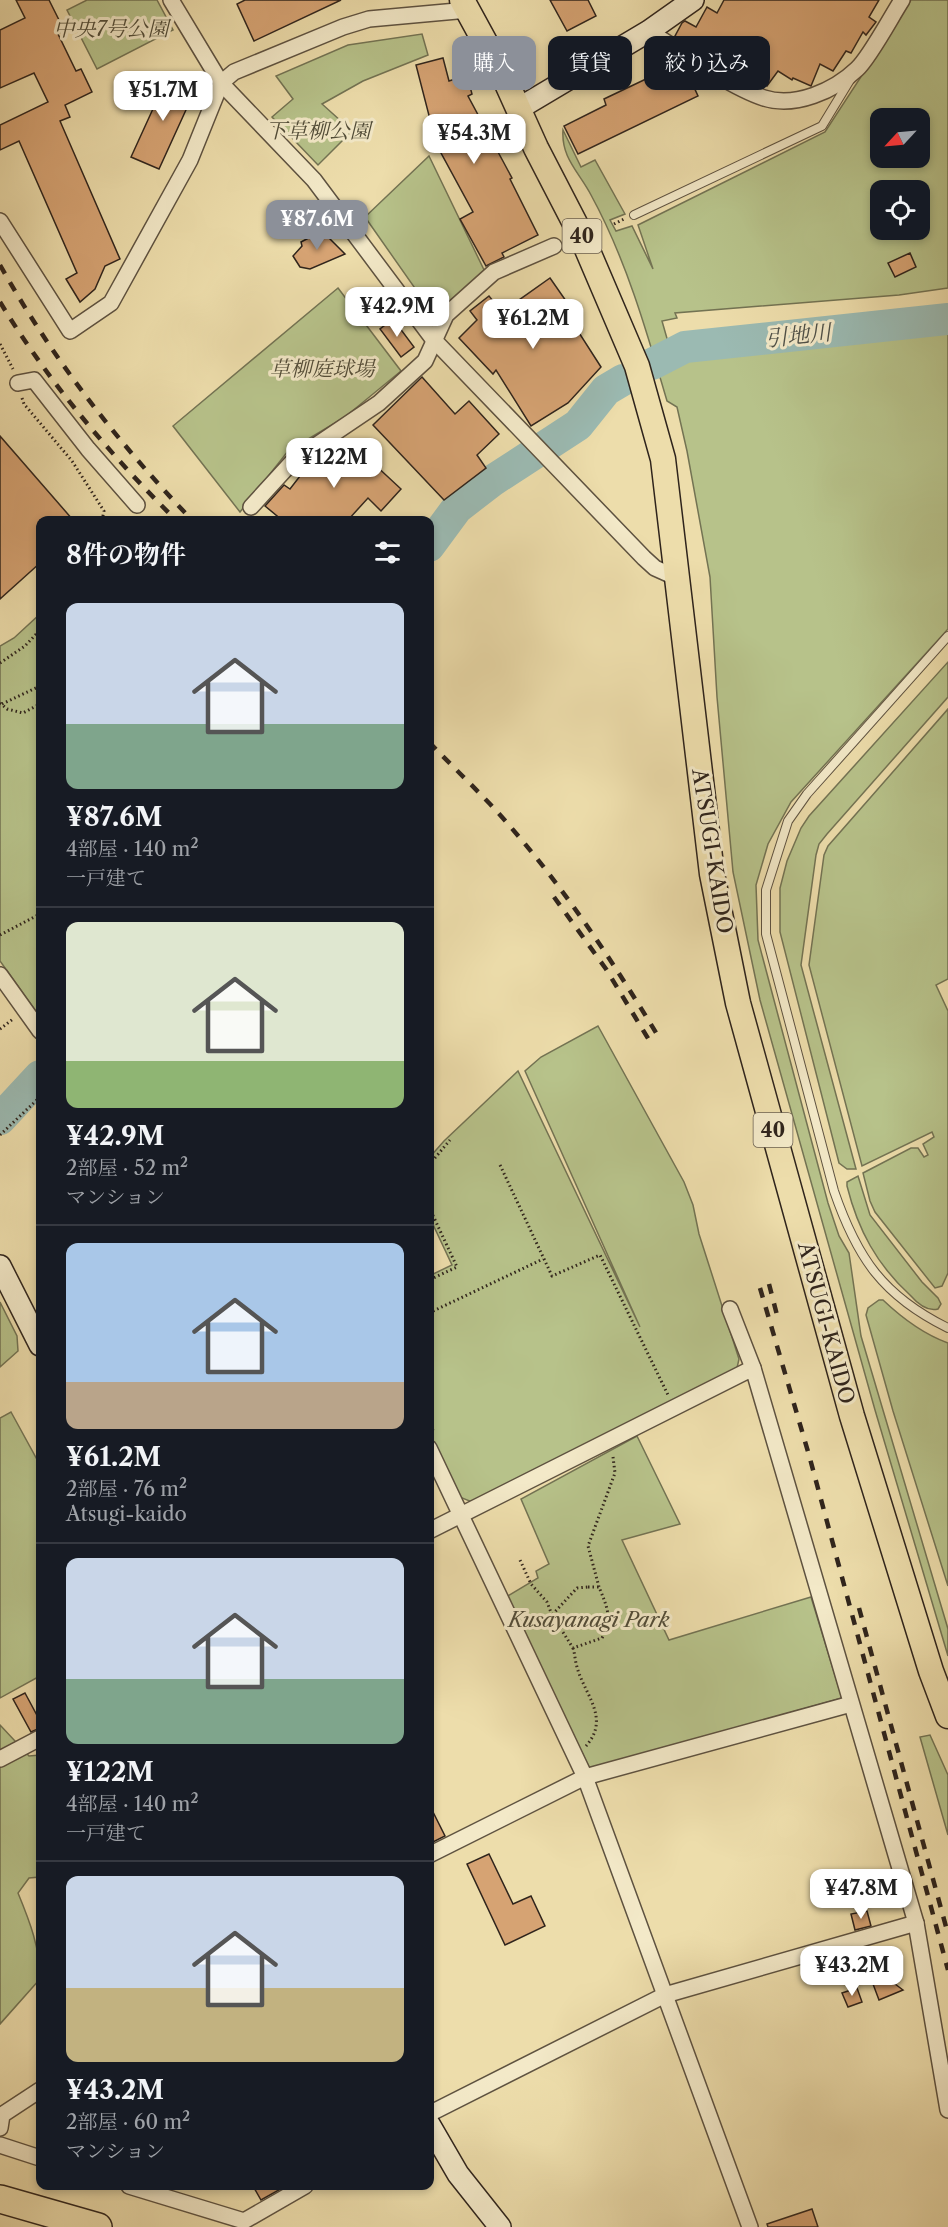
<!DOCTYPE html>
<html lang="ja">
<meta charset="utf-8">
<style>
:root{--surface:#171b24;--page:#20242c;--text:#f1f3f6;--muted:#9ea1a6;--line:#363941;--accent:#8c9099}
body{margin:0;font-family:"Libre Caslon Text","Noto Serif JP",serif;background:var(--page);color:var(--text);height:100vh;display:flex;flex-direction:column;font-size:22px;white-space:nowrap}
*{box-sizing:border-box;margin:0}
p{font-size:20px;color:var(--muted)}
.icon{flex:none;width:33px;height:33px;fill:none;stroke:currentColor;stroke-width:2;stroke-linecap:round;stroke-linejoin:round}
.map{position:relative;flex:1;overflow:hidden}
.side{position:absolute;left:36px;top:516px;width:398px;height:1674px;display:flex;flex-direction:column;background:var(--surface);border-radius:12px;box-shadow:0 3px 9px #0003}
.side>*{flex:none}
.top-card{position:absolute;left:452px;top:36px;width:406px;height:54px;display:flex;gap:12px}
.needle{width:39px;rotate:244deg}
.buttons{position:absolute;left:870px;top:108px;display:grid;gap:12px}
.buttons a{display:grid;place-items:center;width:60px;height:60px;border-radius:12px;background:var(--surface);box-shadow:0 3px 9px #0003;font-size:30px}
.price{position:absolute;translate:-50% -51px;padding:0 14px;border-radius:12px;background:#fff;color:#222;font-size:20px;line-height:39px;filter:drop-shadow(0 2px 3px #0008)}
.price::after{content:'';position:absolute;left:50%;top:36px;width:18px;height:14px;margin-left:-9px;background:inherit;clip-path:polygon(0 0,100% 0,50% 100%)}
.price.selected{background:var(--accent);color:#fff}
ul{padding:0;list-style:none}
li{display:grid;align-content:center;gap:12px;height:318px;padding:0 30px}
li+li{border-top:2px solid var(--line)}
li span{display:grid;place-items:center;height:186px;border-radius:12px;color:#555}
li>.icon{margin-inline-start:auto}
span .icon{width:108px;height:108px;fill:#fffc;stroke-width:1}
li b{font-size:26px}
h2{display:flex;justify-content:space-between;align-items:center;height:72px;padding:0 30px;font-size:26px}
.tag{padding:0 21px;border-radius:12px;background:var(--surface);box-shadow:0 3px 9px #0003;font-size:21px;line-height:54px}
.tag.selected{background:var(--accent);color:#fff}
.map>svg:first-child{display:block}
.green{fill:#b7c28a;stroke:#737353;stroke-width:1.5;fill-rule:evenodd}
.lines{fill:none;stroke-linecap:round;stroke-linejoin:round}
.river{stroke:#9bbab2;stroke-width:32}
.building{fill:#d6a373;stroke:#2f241c;stroke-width:1.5}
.lane-casing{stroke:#5e5240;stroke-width:10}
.street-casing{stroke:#5e5240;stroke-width:18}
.secondary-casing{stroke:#2f241c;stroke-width:24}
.primary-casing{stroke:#2f241c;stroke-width:27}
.highway-casing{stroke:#2f241c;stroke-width:30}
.path{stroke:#2f241c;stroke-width:3;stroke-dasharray:1.5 3;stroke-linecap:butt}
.lane{stroke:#f3e9c8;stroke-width:8}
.street{stroke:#f3e9c8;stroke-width:15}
.secondary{stroke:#f3e9c8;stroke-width:21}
.primary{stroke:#edddab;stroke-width:24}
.highway{stroke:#edddab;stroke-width:27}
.rail{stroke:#2f241c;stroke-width:4.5;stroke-dasharray:10 10;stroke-linecap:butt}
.labels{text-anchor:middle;stroke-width:6;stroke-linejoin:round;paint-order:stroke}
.shield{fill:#f3e9c8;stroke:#6a5f50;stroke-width:1.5}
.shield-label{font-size:20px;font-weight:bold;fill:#2f241c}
.park-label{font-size:21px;font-style:italic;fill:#514c38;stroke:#f3e9c8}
.street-label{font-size:21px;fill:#2f241c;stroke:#f3e9c8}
.water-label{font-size:22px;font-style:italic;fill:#4f5149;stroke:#f3e9c8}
</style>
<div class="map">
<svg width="948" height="2227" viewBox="0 0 948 2227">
<rect width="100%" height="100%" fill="#edddab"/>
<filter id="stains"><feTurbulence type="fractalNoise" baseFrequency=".00333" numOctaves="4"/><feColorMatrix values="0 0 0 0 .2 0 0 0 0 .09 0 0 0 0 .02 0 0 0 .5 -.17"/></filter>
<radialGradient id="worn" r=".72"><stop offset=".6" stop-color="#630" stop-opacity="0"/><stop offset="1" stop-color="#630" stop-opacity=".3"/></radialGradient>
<g class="green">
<path d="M87,0H157L173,30L97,69L67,10Z"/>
<path d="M911,0H948V288L899,295L675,313L677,318L662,321L670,349L790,347L852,341L948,326V629L791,802L768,844L756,885L758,940L828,1203L839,1236L849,1253L861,1336L948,1629V1656L875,1410L760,1000L733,872L717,697L710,577L687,451L677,407L667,401C647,332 626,259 591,195C579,172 561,158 563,130L581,167L595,160L625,214L610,220L616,231L632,226L653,269L638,225L825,132ZM880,118H920V158H880ZM880,190H920V230H880Z"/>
<path d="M422,34L428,55L363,81L322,104L352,131L318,165L272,117L293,99L276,76L348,45Z"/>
<path d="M429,156L486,274L433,314L365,217Z"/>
<path d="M338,288L401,371L345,417L288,451L240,512L173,426Z"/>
<path d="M40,614V1017L0,961V646L14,638Z"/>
<path d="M948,662V697L827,834L819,844L816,855L801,965L856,1169H847L839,1163L780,932V888L787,861L801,828L809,816Z"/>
<path d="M948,709V979L936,985L948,1011V1273L942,1286L935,1288L875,1212L870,1201L863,1173L911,1148H918L924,1157L928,1155L923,1144L934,1137L932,1132L862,1166L809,965L824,855L828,846Z"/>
<path d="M598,1026L684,1182L693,1205L699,1234L739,1359L737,1368L472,1502L457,1496L429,1435V1276L452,1265L429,1216V1158L444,1141L518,1071L640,1327L525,1071L541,1057Z"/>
<path d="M858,1176L870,1215L922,1282L938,1298L941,1304L938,1309C927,1312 917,1303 910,1295C877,1265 858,1230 847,1186V1182Z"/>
<path d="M879,1300H883C903,1319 923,1334 948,1343V1586L893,1411L866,1315L868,1308Z"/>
<path d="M0,1302L17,1336L18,1351L0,1367Z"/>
<path d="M11,1412L40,1465V1676L0,1698V1418Z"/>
<path d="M637,1436L680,1524L622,1540L669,1640L811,1597L842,1698L590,1769L506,1597L538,1578L536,1571L549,1564L521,1499Z"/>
<path d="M0,1725L29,1756L40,1755V1877L29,1878L18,1893C30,1922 40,1948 40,1979L0,2024Z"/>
<path d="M930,1735L948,1775V1835L920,1737Z"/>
</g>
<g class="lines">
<g class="river">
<path d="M652,364L685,347L948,319"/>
<path d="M429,546L457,508L492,481L578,425L606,390L623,380"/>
<path d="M0,1119L40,1076"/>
</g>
</g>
<g class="building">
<path d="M16,0H49L64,30L58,34L76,71L81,69L92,92L65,105L70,117L60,121L120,259L105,266L95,289L80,302L66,279L77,273L19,141L0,150V125L48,102L34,73L0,88V30L25,18Z"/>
<path d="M245,0H341L254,41L237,4Z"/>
<path d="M550,0H588L596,16L567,31Z"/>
<path d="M724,0H879L869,17L876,22L866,35L863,32L851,53L846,51L833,71L820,64L811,86L793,78L792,80L778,71L767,86L722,58L719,63L675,36L682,23L685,21L696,27L707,7L717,13Z"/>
<path d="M443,58L449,81L467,75L472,94L468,96L512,178L510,179L538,235L502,253L504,257L486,266L460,219L473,212L428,129L432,127L416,65Z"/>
<path d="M669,68L672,74L685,68L698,96L578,154L564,126L606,105L604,99Z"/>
<path d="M168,76L196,88L159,169L131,157Z"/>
<path d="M322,231L345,254L310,269L300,267L293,256L302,246L301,242Z"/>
<path d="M910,253L916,267L895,277L888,263Z"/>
<path d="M550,278L580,321L574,325L601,367L568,403L531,426L496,370L493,374L459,338L477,320L470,311L489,296L502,312Z"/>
<path d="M393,319L414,347L401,357L380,329Z"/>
<path d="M422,377L455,414L469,401L499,434L477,455L486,468L444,500L373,425Z"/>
<path d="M0,436L73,520H40V563L0,599Z"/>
<path d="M340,441L354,455L359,450L401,489L381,511L368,498L348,520H282L265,506L284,485L290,489L307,467L310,469Z"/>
<path d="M25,1693L40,1721V1728L31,1732L13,1699Z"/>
<path d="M429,1804L445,1836L429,1844Z"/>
<path d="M489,1854L513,1904L531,1896L545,1926L505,1945L467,1864Z"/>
<path d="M867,1911L871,1926L855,1930L851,1914Z"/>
<path d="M887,1978L903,1990L879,2000L873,1984Z"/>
<path d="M857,1988L862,2002L848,2007L842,1993Z"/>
<path d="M253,2186H286L261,2200Z"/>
<path d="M812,2209L818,2227H768L767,2224Z"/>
</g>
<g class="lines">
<defs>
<g id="lane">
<path d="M634,215L822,126L850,80"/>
<path d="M948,636L807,794L788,821L766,890V934L834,1191C857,1258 883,1296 948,1328"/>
</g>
<g id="street">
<path d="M171,0L221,83L314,180L433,339L644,558L655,568L675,577"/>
<path d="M649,31C680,51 730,87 764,98C795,108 834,91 857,69C870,57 891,17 902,0"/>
<path d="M0,221L70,331L111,303L190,160L221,83L234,72L343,27L369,19L468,10"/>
<path d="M18,383L34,380L88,449L137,505"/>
<path d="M251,507L293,461L379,403L425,361L446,315L494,272L554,246"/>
<path d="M0,975L40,1031"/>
<path d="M730,1309L753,1368"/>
<path d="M429,1448L585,1777L750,2227"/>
<path d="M429,1531L753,1368L916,1923L948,2110"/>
<path d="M0,1759L40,1738"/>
<path d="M429,1855L585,1777L851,1704"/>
<path d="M429,2114L665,1995L916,1923"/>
<path d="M0,2128L2,2115L40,2090"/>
<path d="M0,2145L40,2158"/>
<path d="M129,2186L244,2221L305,2186"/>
</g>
<g id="secondary">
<path d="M518,109L649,31L693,0"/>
<path d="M0,1266L40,1345"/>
<path d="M429,2124L458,2174L500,2227"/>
</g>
<path id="primary" d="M462,0L504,77L536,148L581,235L637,366L663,459L712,874L738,1003L852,1416L931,1671L948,1716"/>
<path id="highway" d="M0,2199L98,2227"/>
</defs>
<use href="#lane" class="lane-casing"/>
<use href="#street" class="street-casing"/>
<use href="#secondary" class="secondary-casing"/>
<use href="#primary" class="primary-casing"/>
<use href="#highway" class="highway-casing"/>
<g class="path">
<path d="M614,224L624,219"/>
<path d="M0,344L13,369"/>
<path d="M22,398L24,404L72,461L104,511L102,520"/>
<path d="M0,663L25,646L40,630"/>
<path d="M0,703L7,709L23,713L40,704"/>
<path d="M2,704L40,686"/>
<path d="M0,935L40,914"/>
<path d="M0,1029L13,1019"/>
<path d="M0,1135L40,1097"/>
<path d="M429,1165L450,1140"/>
<path d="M500,1165L552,1276L600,1255L668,1395"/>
<path d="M429,1207L457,1267L429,1280"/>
<path d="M429,1313L543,1259"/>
<path d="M429,1421L434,1433"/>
<path d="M520,1560L531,1584L547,1602L552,1615"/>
<path d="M588,1587H599C607,1607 613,1618 602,1638L573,1648L552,1615L577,1588Z"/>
<path d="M599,1587L588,1546L615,1473L613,1457"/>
<path d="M573,1648C575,1654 575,1661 577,1667C584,1694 611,1718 586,1746"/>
</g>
<use href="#lane" class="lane"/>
<use href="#street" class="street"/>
<use href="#secondary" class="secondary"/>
<use href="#primary" class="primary"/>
<use href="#highway" class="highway"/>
<g class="rail">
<path d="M0,265C52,358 118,443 192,520"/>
<path d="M0,302C48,381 110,455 176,520"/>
<path d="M429,742C449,763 470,783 490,804C556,875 611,958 661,1041"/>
<path d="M554,897L606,969L652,1045"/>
<path d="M769,1284L778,1319"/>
<path d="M760,1288L809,1455L948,1970"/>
<path d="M859,1608L948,1934"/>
</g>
</g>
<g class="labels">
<g class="shield">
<rect x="562.5" y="219" width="39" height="34" rx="4.5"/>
<rect x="753.5" y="1113" width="39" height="34" rx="4.5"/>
</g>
<g class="shield-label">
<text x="582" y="243">40</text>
<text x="773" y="1137">40</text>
</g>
<g class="park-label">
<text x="111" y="36">中央7号公園</text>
<text x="318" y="138">下草柳公園</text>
<text x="322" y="376">草柳庭球場</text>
<text x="589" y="1627">Kusayanagi Park</text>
</g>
<g class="street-label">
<text transform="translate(712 851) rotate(81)" y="7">ATSUGI-KAIDO</text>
<text transform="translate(826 1323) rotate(75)" y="7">ATSUGI-KAIDO</text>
</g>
<g class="water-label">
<text transform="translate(798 335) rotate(-6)" y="8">引地川</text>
</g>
</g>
<rect width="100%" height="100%" filter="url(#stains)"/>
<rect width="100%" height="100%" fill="url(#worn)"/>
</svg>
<div class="buttons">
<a><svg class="needle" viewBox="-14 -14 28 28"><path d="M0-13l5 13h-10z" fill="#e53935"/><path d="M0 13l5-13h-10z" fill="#9ea1a6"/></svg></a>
<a><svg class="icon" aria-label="locate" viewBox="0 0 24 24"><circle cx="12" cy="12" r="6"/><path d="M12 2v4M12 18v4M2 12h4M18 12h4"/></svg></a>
</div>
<b class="price" style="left:163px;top:122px">¥51.7M</b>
<b class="price" style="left:474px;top:165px">¥54.3M</b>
<b class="price selected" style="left:317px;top:251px">¥87.6M</b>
<b class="price" style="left:397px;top:338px">¥42.9M</b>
<b class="price" style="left:533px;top:350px">¥61.2M</b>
<b class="price" style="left:334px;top:489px">¥122M</b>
<b class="price" style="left:861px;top:1920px">¥47.8M</b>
<b class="price" style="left:852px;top:1997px">¥43.2M</b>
<div class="top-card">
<a class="tag selected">購入</a>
<a class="tag">賃貸</a>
<a class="tag">絞り込み</a>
</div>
<section class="side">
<h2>8件の物件<svg class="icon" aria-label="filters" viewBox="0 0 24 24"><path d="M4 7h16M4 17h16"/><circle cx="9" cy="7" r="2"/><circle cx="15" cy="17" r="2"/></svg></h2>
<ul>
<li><span style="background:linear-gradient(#c9d6e8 65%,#7fa58c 0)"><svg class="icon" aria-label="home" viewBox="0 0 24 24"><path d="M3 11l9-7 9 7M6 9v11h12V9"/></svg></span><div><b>¥87.6M</b><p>4部屋 · 140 m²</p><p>一戸建て</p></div></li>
<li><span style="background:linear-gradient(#dfe7d0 75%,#8fb573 0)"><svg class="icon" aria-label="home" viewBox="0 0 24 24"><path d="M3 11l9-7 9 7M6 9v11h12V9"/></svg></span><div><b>¥42.9M</b><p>2部屋 · 52 m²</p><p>マンション</p></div></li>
<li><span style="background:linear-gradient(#a9c7e8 75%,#b9a48a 0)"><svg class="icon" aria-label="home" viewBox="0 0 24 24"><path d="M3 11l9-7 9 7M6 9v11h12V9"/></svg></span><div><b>¥61.2M</b><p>2部屋 · 76 m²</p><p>Atsugi-kaido</p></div></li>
<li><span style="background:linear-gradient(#c9d6e8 65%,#7fa58c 0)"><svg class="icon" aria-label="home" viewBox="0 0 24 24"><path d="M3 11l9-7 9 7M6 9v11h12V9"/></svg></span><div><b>¥122M</b><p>4部屋 · 140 m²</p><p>一戸建て</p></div></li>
<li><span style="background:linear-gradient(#c9d6e8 60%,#c2b280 0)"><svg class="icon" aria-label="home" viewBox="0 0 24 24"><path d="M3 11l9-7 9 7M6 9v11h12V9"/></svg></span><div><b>¥43.2M</b><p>2部屋 · 60 m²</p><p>マンション</p></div></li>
</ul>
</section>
</div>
